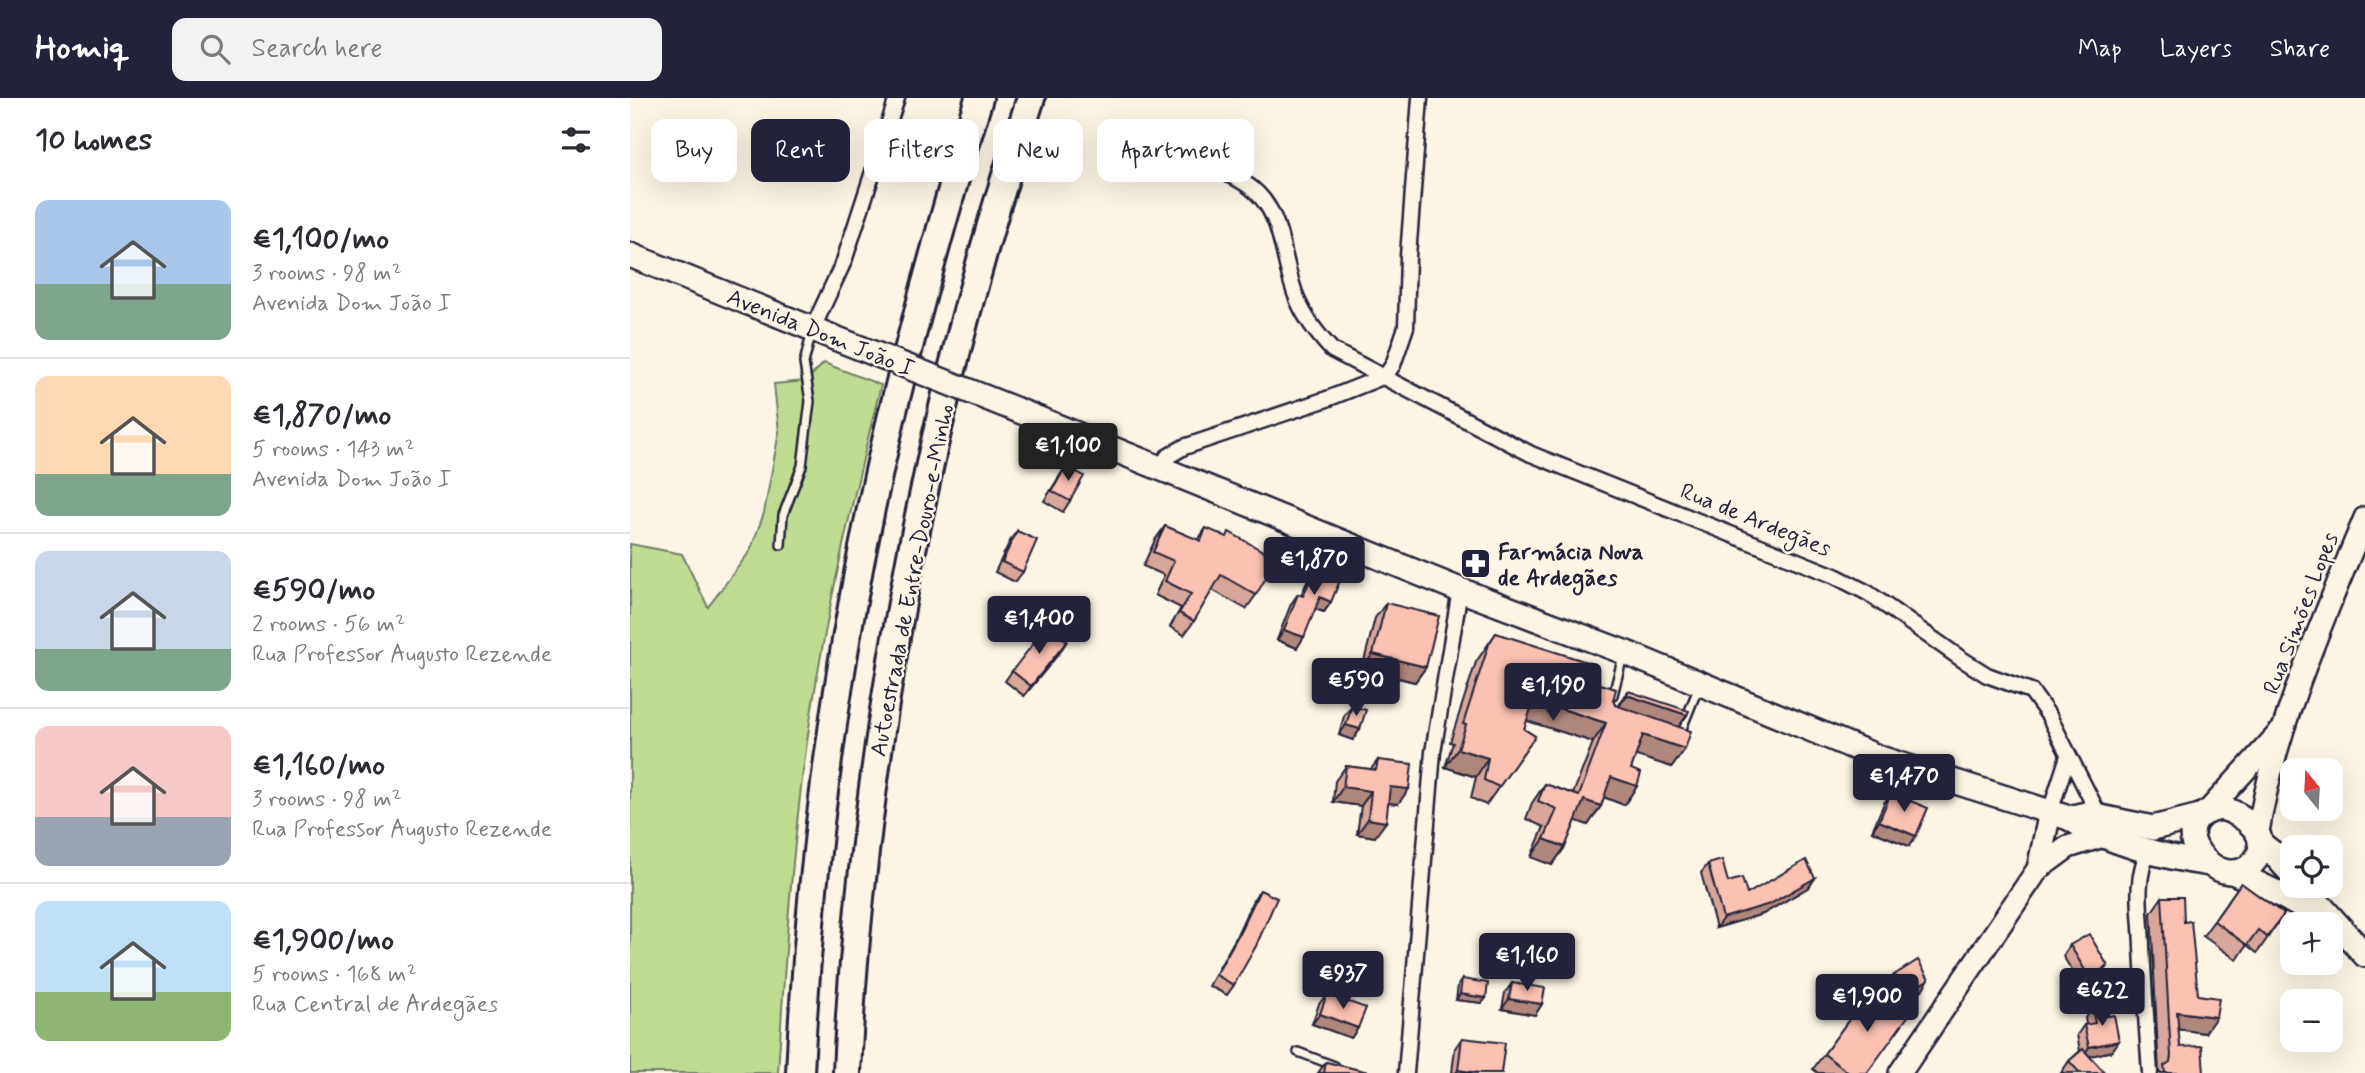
<!DOCTYPE html>
<meta charset="utf-8">
<style>
:root{--surface:#fff;--page:#f2f2f3;--text:#2b2b33;--muted:#7c7c81;--line:#e1e1e2;--accent:#22223b}
body{margin:0;font-family:Mynerve,sans-serif;background:var(--page);color:var(--text);height:100vh;display:flex;flex-direction:column;font-size:26px;white-space:nowrap}
*{box-sizing:border-box;margin:0}
p{font-size:23px;color:var(--muted)}
.icon{flex:none;width:38px;height:38px;fill:none;stroke:currentColor;stroke-width:2;stroke-linecap:round;stroke-linejoin:round}
.map{position:relative;flex:1;overflow:hidden}
.side{display:flex;flex-direction:column;background:var(--surface);width:630px}
.side>*{flex:none}
.banner{position:absolute;left:21px;top:21px;width:665px;height:63px;display:flex;gap:14px}
.needle{width:46px;rotate:342deg}
.controls{position:absolute;left:1650px;top:660px;display:grid;gap:14px}
.controls a{display:grid;place-items:center;width:63px;height:63px;border-radius:14px;background:var(--surface);box-shadow:0 7px 28px #0002;font-size:35px}
.price{position:absolute;translate:-50% -60px;padding:0 16px;border-radius:7px;background:var(--accent);color:#fff;font-size:23px;line-height:46px;filter:drop-shadow(0 2px 4px #0008)}
.price::after{content:'';position:absolute;left:50%;top:42px;width:21px;height:16px;margin-left:-10px;background:inherit;clip-path:polygon(0 0,100% 0,50% 100%)}
.price.active{background:#222;color:#fff}
ul{padding:0;list-style:none}
li{display:flex;align-items:center;gap:21px;height:175px;padding:0 35px}
li+li{border-top:2px solid var(--line)}
li span{display:grid;place-items:center;flex:none;width:196px;height:140px;border-radius:14px;color:#555}
li>.icon{margin-inline-start:auto}
span .icon{width:84px;height:84px;fill:#fffc;stroke-width:1}
li b{font-size:30px}
h2{display:flex;justify-content:space-between;align-items:center;height:84px;padding:0 35px;font-size:30px}
.chip{padding:0 24px;border-radius:14px;background:var(--surface);box-shadow:0 7px 28px #0002;font-size:24px;line-height:63px}
.chip.active{background:var(--accent);color:#fff}
header{display:flex;align-items:center;gap:42px;box-sizing:border-box;height:98px;padding:0 35px;background:var(--accent);color:#fff}
header strong{font-size:33px}
nav{display:flex;gap:38px;margin-inline-start:auto;font-size:24px}
.search{width:490px;height:63px;background:var(--page);display:flex;align-items:center;gap:18px;box-sizing:border-box;padding:0 24px;border-radius:14px;color:var(--muted);font-size:26px}
main{display:flex;flex:1;min-height:0}
.map>svg:first-child{display:block}
.green{fill:#c0dc93;stroke:#717f67;stroke-width:2}
.lines{fill:none;stroke-linecap:round;stroke-linejoin:round}
.lane-casing{stroke:#22223b;stroke-width:12}
.street-casing{stroke:#22223b;stroke-width:19}
.secondary-casing{stroke:#22223b;stroke-width:26}
.primary-casing{stroke:#22223b;stroke-width:28}
.highway-casing{stroke:#22223b;stroke-width:32}
.lane{stroke:#fcf5e5;stroke-width:7}
.street{stroke:#fcf5e5;stroke-width:14}
.secondary{stroke:#fcf5e5;stroke-width:21}
.primary{stroke:#fcf5e5;stroke-width:23}
.highway{stroke:#fcf5e5;stroke-width:26}
.primary-bridge-casing{stroke:#22223b;stroke-width:28;stroke-linecap:butt}
.primary-bridge{stroke:#fcf5e5;stroke-width:23}
.wall{fill:#d8a69a;stroke:#22223b;stroke-width:2}
.shaded-wall{fill:#b0877d;stroke:#22223b;stroke-width:2}
.building{fill:#fbc1b3;stroke:#22223b;stroke-width:2}
.labels{text-anchor:middle;stroke-width:5;stroke-linejoin:round;paint-order:stroke}
.street-label{font-size:23px;fill:#22223b;stroke:#fcf5e5}
.poi-label{font-size:23px;font-weight:bold;fill:#22223b;stroke:#fcf5e5;text-anchor:start}
</style>
<header>
<strong>Homiq</strong>
<div class="search"><svg class="icon" aria-label="search" viewBox="0 0 24 24"><circle cx="10" cy="10" r="6"/><path d="M15 15l6 6"/></svg>Search here</div>
<nav><a>Map</a><a>Layers</a><a>Share</a></nav>
</header>
<main>
<section class="side">
<h2>10 homes<svg class="icon" aria-label="filters" viewBox="0 0 24 24"><path d="M4 7h16M4 17h16"/><circle cx="9" cy="7" r="2"/><circle cx="15" cy="17" r="2"/></svg></h2>
<ul>
<li><span style="background:linear-gradient(#a9c7e8 60%,#7fa58c 0)"><svg class="icon" aria-label="home" viewBox="0 0 24 24"><path d="M3 11l9-7 9 7M6 9v11h12V9"/></svg></span><div><b>€1,100/mo</b><p>3 rooms · 98 m²</p><p>Avenida Dom João I</p></div></li>
<li><span style="background:linear-gradient(#ffd9b3 70%,#7fa58c 0)"><svg class="icon" aria-label="home" viewBox="0 0 24 24"><path d="M3 11l9-7 9 7M6 9v11h12V9"/></svg></span><div><b>€1,870/mo</b><p>5 rooms · 143 m²</p><p>Avenida Dom João I</p></div></li>
<li><span style="background:linear-gradient(#c9d6e8 70%,#7fa58c 0)"><svg class="icon" aria-label="home" viewBox="0 0 24 24"><path d="M3 11l9-7 9 7M6 9v11h12V9"/></svg></span><div><b>€590/mo</b><p>2 rooms · 56 m²</p><p>Rua Professor Augusto Rezende</p></div></li>
<li><span style="background:linear-gradient(#f6c9c9 65%,#9aa5b1 0)"><svg class="icon" aria-label="home" viewBox="0 0 24 24"><path d="M3 11l9-7 9 7M6 9v11h12V9"/></svg></span><div><b>€1,160/mo</b><p>3 rooms · 98 m²</p><p>Rua Professor Augusto Rezende</p></div></li>
<li><span style="background:linear-gradient(#bfe0f5 65%,#8fb573 0)"><svg class="icon" aria-label="home" viewBox="0 0 24 24"><path d="M3 11l9-7 9 7M6 9v11h12V9"/></svg></span><div><b>€1,900/mo</b><p>5 rooms · 168 m²</p><p>Rua Central de Ardegães</p></div></li>
</ul>
</section>
<div class="map">
<svg width="1735" height="975" viewBox="0 0 1735 975">
<rect width="100%" height="100%" fill="#fcf5e5"/>
<filter id="ink" filterUnits="userSpaceOnUse"><feTurbulence type="fractalNoise" baseFrequency=".0143" numOctaves="2"/><feDisplacementMap in="SourceGraphic" scale="14" xChannelSelector="R" yChannelSelector="G"/><feConvolveMatrix kernelMatrix="1 2 1 2 8 2 1 2 1" color-interpolation-filters="sRGB"/></filter>
<g filter="url(#ink)">
<path class="green" d="M194,265L251,287C223,400 196,514 179,630C162,744 155,860 148,975H0V446L52,456L78,509L120,453L134,415L149,334L144,286L176,283Z"/>
<g class="lines">
<defs>
<g id="lane">
<path d="M151,447L153,417L172,368L180,303L174,265L182,233"/>
<path d="M983,597L993,558"/>
<path d="M1049,638L1069,588"/>
<path d="M668,954L705,968"/>
</g>
<g id="street">
<path d="M599,77C658,101 647,154 668,203C676,222 688,237 702,252L901,356L1205,478L1238,495L1330,560L1357,577L1401,593L1419,618L1470,719"/>
<path d="M182,232L214,163L267,0"/>
<path d="M531,369L537,359L554,349L697,301L755,278L763,267L776,229L778,158L790,0"/>
<path d="M1420,714L1438,658"/>
<path d="M1518,752C1504,788 1511,811 1512,849C1514,891 1517,933 1520,975"/>
<path d="M776,975L803,654L830,492"/>
</g>
<g id="secondary">
<path d="M1579,712L1649,635"/>
<path d="M1628,734C1645,628 1694,520 1735,420"/>
<path d="M1408,771L1420,714"/>
<path d="M1270,975L1408,771L1438,749L1473,738"/>
</g>
<g id="primary">
<path d="M0,157L205,240"/>
<path d="M387,312L830,492L994,554L1250,660L1439,720C1475,744 1537,760 1580,766"/>
<path d="M1590,710C1613,714 1647,741 1622,766C1588,799 1526,723 1590,710Z"/>
<path d="M1439,720L1456,716L1523,730L1570,718"/>
<path d="M1630,745L1643,755L1662,776"/>
<path d="M1603,774L1643,793L1710,830"/>
<path d="M1673,788L1735,857"/>
</g>
<g id="highway">
<path d="M170,975C180,756 210,535 261,321C287,213 317,106 349,0"/>
<path d="M217,975C222,853 236,732 254,612C286,405 334,199 401,0"/>
</g>
</defs>
<use href="#lane" class="lane-casing"/>
<use href="#street" class="street-casing"/>
<use href="#secondary" class="secondary-casing"/>
<use href="#primary" class="primary-casing"/>
<use href="#highway" class="highway-casing"/>
<use href="#lane" class="lane"/>
<use href="#street" class="street"/>
<use href="#secondary" class="secondary"/>
<use href="#primary" class="primary"/>
<use href="#highway" class="highway"/>
<defs>
<path id="primary-bridge" d="M205,240L387,312"/>
</defs>
<use href="#primary-bridge" class="primary-bridge-casing"/>
<use href="#primary-bridge" class="primary-bridge"/>
</g>
<g class="wall">
<path d="M436,368L440,403L433,414L414,403Z"/>
<path d="M535,428L568,442L576,430L626,497L616,511L582,492L564,523L554,537L540,529L551,510L525,497L534,477L513,468L525,442Z"/>
<path d="M387,433L393,474L385,484L365,474L380,443Z"/>
<path d="M689,462L701,504L694,514L685,511L667,550L647,542L661,506L668,496L671,497L682,473Z"/>
<path d="M756,505L796,569L785,584L732,571L745,520Z"/>
<path d="M866,535L955,581L983,602L985,607L988,608L998,593L1057,617L1049,629L1055,651L1042,669L1006,657L1001,671L1007,688L994,707L974,699L971,708L958,727L946,722L935,749L922,767L901,759L914,729L896,721L902,705L915,686L943,696L963,644L897,622L894,631L905,638L856,707L841,700L846,679L815,669L823,645L820,644L846,564Z"/>
<path d="M430,554L394,598L375,583L382,573Z"/>
<path d="M722,608L730,631L723,642L709,637L714,618Z"/>
<path d="M748,662L768,706L758,705L745,739L727,736L731,708L703,704L705,683L716,668L741,671Z"/>
<path d="M1261,695L1279,748L1242,733L1254,705Z"/>
<path d="M1078,766L1098,784L1117,796L1185,780L1179,789L1133,816L1086,830L1071,775Z"/>
<path d="M1611,785L1654,816L1627,855L1617,847L1607,862L1573,838Z"/>
<path d="M630,792L604,887L597,897L579,888L604,843L623,802Z"/>
<path d="M1532,799L1554,824L1575,935L1548,931L1550,949L1574,975H1529L1521,815Z"/>
<path d="M1440,847L1471,878L1452,889L1433,858Z"/>
<path d="M1264,877L1292,892L1268,906L1257,887Z"/>
<path d="M832,881L856,900L852,905L826,902L828,887Z"/>
<path d="M882,885L912,906L905,917L872,911L875,895Z"/>
<path d="M1242,890L1237,975H1188L1183,971Z"/>
<path d="M697,896L728,930L721,940L682,926L689,906Z"/>
<path d="M1462,910L1482,953L1459,958L1475,975H1431L1439,963L1450,953L1447,937L1454,927H1456L1455,920Z"/>
<path d="M832,940L871,975H822L825,950Z"/>
<path d="M696,964L742,975H688Z"/>
</g>
<g class="shaded-wall">
<path d="M690,499L701,504L694,514L682,510Z"/>
<path d="M654,532L674,539L667,550L647,542Z"/>
<path d="M437,543L430,554L394,598L401,588Z"/>
<path d="M743,556L796,569L785,584L732,571Z"/>
<path d="M997,597L1057,617L1043,637L983,617Z"/>
<path d="M904,602L976,625L963,644L891,621Z"/>
<path d="M716,627L730,631L723,642L709,637Z"/>
<path d="M1013,637L1055,651L1042,669L1000,656Z"/>
<path d="M828,651L858,660L846,679L815,669Z"/>
<path d="M981,679L1007,688L994,707L968,697Z"/>
<path d="M713,689L741,693L731,708L703,704Z"/>
<path d="M760,689L779,691L768,706L750,704Z"/>
<path d="M954,702L971,708L958,727L941,721Z"/>
<path d="M738,721L756,724L745,739L727,736Z"/>
<path d="M1249,723L1286,738L1279,748L1242,733Z"/>
<path d="M914,741L935,749L922,767L901,759Z"/>
<path d="M1185,780L1179,789L1133,816L1086,830L1093,820Z"/>
<path d="M1478,868L1471,878L1452,889L1459,879Z"/>
<path d="M1299,881L1292,892L1268,906L1275,896Z"/>
<path d="M830,896L856,900L852,905L826,902Z"/>
<path d="M879,901L912,906L905,917L872,911Z"/>
<path d="M1547,914L1586,919L1575,935L1539,930Z"/>
<path d="M690,916L728,930L721,940L682,926Z"/>
<path d="M1489,943L1482,953L1452,960L1459,949Z"/>
<path d="M828,972L849,975H826Z"/>
</g>
<g class="building">
<path d="M436,368L454,378L440,403L422,393Z"/>
<path d="M535,428L571,443L576,430L597,439L599,434L647,461L626,497L591,477L564,523L549,515L561,496L535,483L544,463L523,454Z"/>
<path d="M387,433L407,442L393,474L372,464Z"/>
<path d="M689,462L714,473L701,504L690,499L674,539L654,532L668,496L673,498Z"/>
<path d="M756,505L809,518L796,569L743,556Z"/>
<path d="M417,528L437,543L401,588L382,573Z"/>
<path d="M866,535L960,565L955,581L986,591L983,602L985,607L1061,633L1055,651L1013,637L1001,671L1011,675L1007,688L981,679L971,708L954,702L935,749L914,741L927,711L908,703L915,686L949,698L976,625L904,602L894,631L905,638L869,689L854,682L858,660L828,651L836,627L833,626L859,546Z"/>
<path d="M998,593L1059,613L1057,617L997,597Z"/>
<path d="M722,608L736,612L730,631L716,627Z"/>
<path d="M748,662L782,666L779,691L760,689L756,724L738,721L741,693L713,689L716,668L746,672Z"/>
<path d="M1261,695L1298,710L1286,738L1249,723Z"/>
<path d="M1092,762L1098,784L1112,780L1117,796L1176,762L1185,780L1140,806L1093,820L1078,766Z"/>
<path d="M1611,785L1654,816L1637,839L1628,832L1617,847L1584,823Z"/>
<path d="M630,792L647,800L626,848L604,887L586,877L611,832Z"/>
<path d="M1532,799H1553L1554,824L1561,823L1568,897L1589,900L1586,919L1547,914L1550,949L1572,948L1574,975H1535L1534,968L1540,964L1541,958Z"/>
<path d="M1459,836L1478,868L1459,879L1440,847Z"/>
<path d="M1288,862L1299,881L1275,896L1264,877Z"/>
<path d="M832,881L858,885L856,900L830,896Z"/>
<path d="M882,885L915,890L912,906L879,901Z"/>
<path d="M1242,890L1279,917L1237,975H1219L1194,956Z"/>
<path d="M697,896L736,910L728,930L690,916Z"/>
<path d="M1476,907L1478,918L1484,917L1489,943L1459,949L1454,927L1465,925L1462,910Z"/>
<path d="M832,940L875,945L871,975H849L828,972Z"/>
<path d="M1453,951L1475,975H1450L1439,963Z"/>
<path d="M696,964L742,975H694Z"/>
</g>
</g>
<defs>
<symbol id="pharmacy-square" viewBox="-11 -11 22 22"><rect x="-9" y="-9" width="18" height="18" rx="4" fill="#22223b" stroke="#fcf5e5"/><path d="M-2-6h4v4h4v4h-4v4h-4v-4h-4v-4h4Z" fill="#fff"/></symbol>
</defs>
<g fill-rule="evenodd">
<use href="#pharmacy-square" x="828" y="448" width="35" height="35"/>
</g>
<g class="labels">
<g class="street-label">
<text transform="translate(191 234) rotate(22)" y="8">Avenida Dom João I</text>
<text transform="translate(1126 421) rotate(22)" y="8">Rua de Ardegães</text>
<text transform="translate(281 482) rotate(-79)" y="8">Autoestrada de Entre-Douro-e-Minho</text>
<text transform="translate(1670 515) rotate(-69)" y="8">Rua Simões Lopes</text>
</g>
<g class="poi-label">
<text x="868" y="461">Farmácia Nova<tspan x="868" dy="26">de Ardegães</tspan></text>
</g>
</g>
</svg>
<div class="controls">
<a><svg class="needle" viewBox="-14 -14 28 28"><path d="M0-13l5 13h-10z" fill="#e53935"/><path d="M0 13l5-13h-10z" fill="#7c7c81"/></svg></a>
<a><svg class="icon" aria-label="locate" viewBox="0 0 24 24"><circle cx="12" cy="12" r="6"/><path d="M12 2v4M12 18v4M2 12h4M18 12h4"/></svg></a>
<a>+</a>
<a>−</a>
</div>
<b class="price active" style="left:438px;top:385px">€1,100</b>
<b class="price" style="left:684px;top:499px">€1,870</b>
<b class="price" style="left:409px;top:558px">€1,400</b>
<b class="price" style="left:726px;top:620px">€590</b>
<b class="price" style="left:923px;top:625px">€1,190</b>
<b class="price" style="left:1274px;top:716px">€1,470</b>
<b class="price" style="left:897px;top:895px">€1,160</b>
<b class="price" style="left:713px;top:913px">€937</b>
<b class="price" style="left:1472px;top:930px">€622</b>
<b class="price" style="left:1237px;top:936px">€1,900</b>
<div class="banner">
<a class="chip">Buy</a>
<a class="chip active">Rent</a>
<a class="chip">Filters</a>
<a class="chip">New</a>
<a class="chip">Apartment</a>
</div>
</div>
</main>
